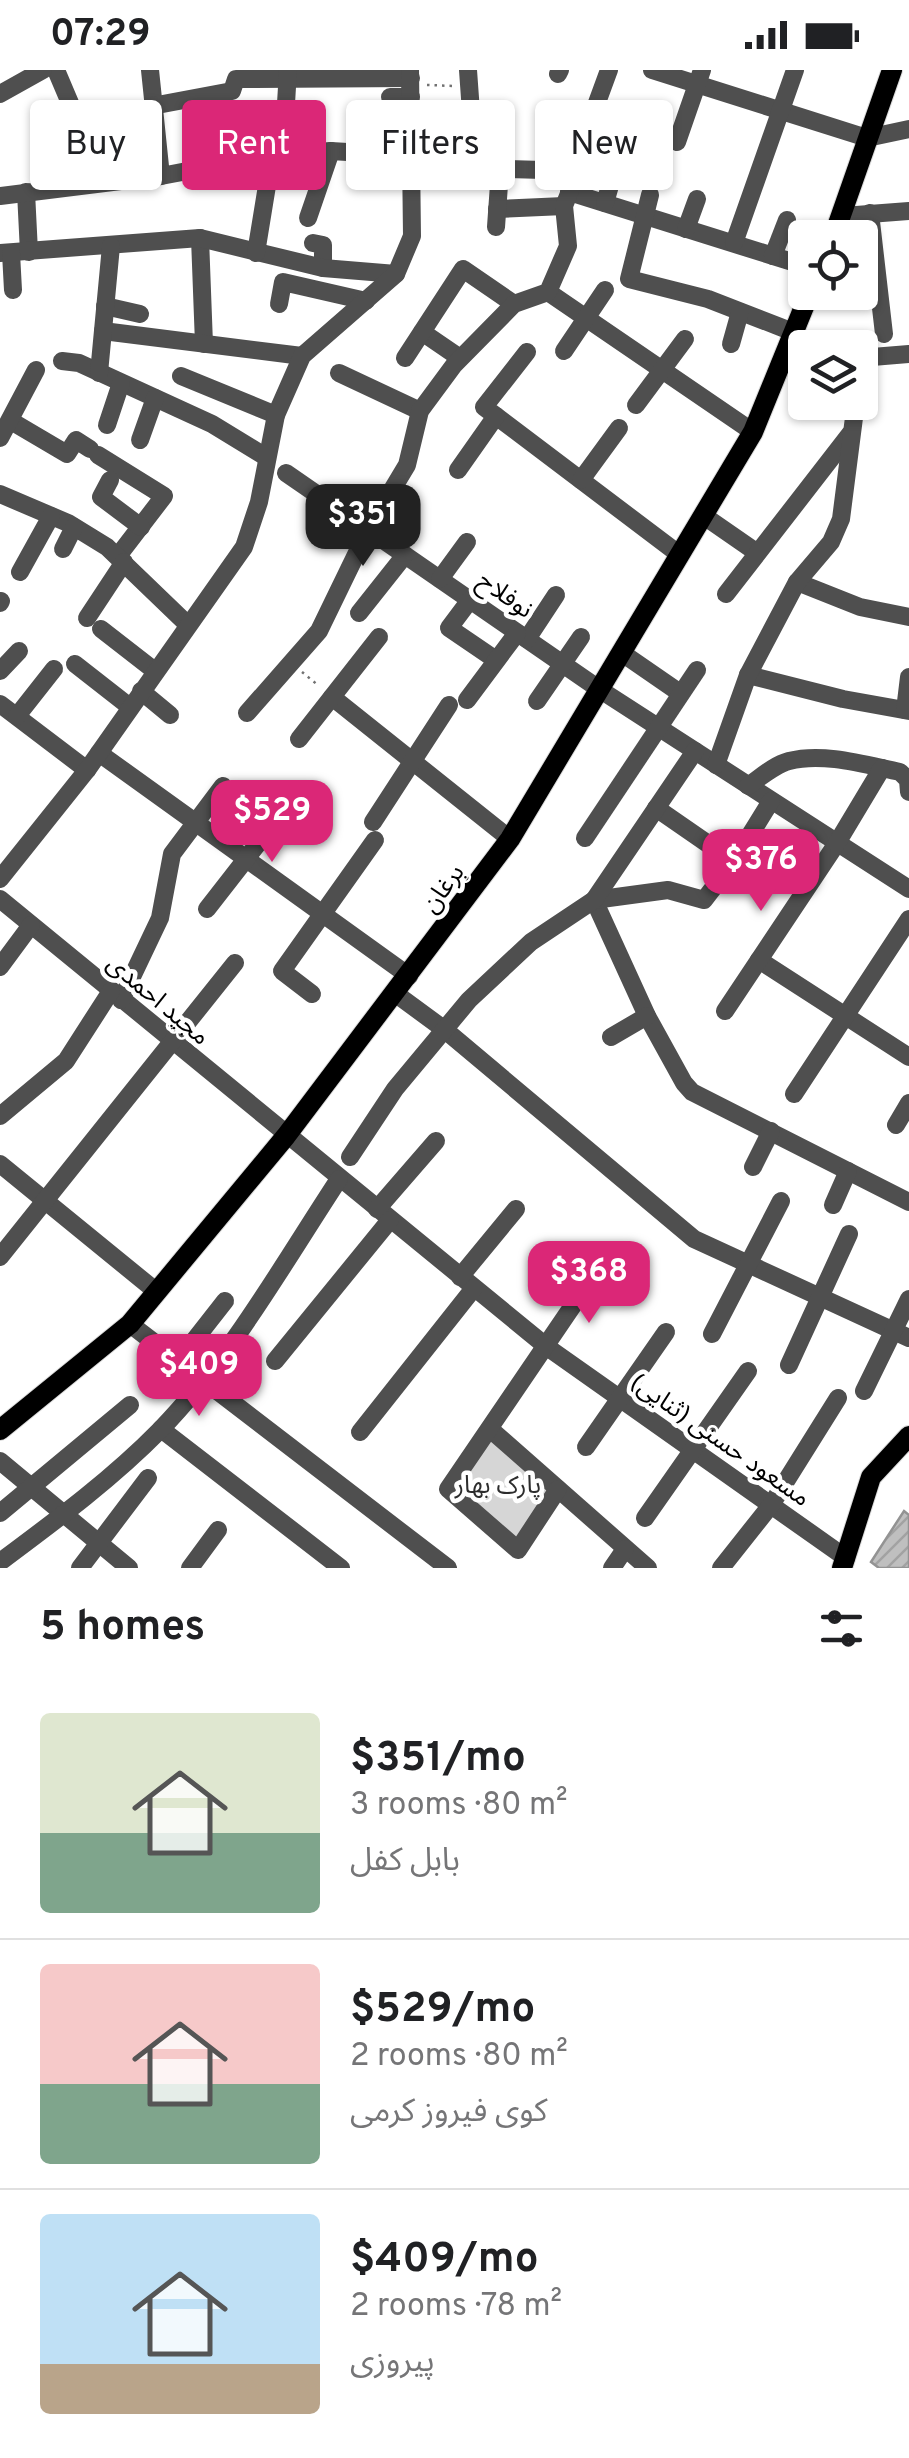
<!DOCTYPE html>
<meta charset="utf-8">
<style>
:root{--surface:#fff;--page:#f6f6f6;--text:#202124;--muted:#757577;--line:#e0e0e0;--accent:#db2777}
body{margin:0;font-family:Overpass,"Noto Sans Arabic",sans-serif;background:var(--page);color:var(--text);height:100vh;display:flex;flex-direction:column;font-size:38px;white-space:nowrap}
*{box-sizing:border-box;margin:0}
p{font-size:32px;color:var(--muted)}
.icon{flex:none;width:55px;height:55px;fill:none;stroke:currentColor;stroke-width:2;stroke-linecap:round;stroke-linejoin:round}
.map{position:relative;height:1498px;overflow:hidden}
.sheet{display:flex;flex-direction:column;background:var(--surface);flex:1}
.sheet>*{flex:none}
.top-card{position:absolute;left:30px;top:30px;width:850px;height:90px;display:flex;gap:20px}
.controls{position:absolute;left:788px;top:150px;display:grid;gap:20px}
.controls a{display:grid;place-items:center;width:90px;height:90px;border-radius:10px;background:var(--surface);box-shadow:0 2px 8px #0004;font-size:50px}
.price{position:absolute;translate:-50% -85px;padding:0 22px;border-radius:20px;background:var(--accent);color:#fff;font-size:32px;line-height:65px;filter:drop-shadow(0 2px 5px #0008)}
.price::after{content:'';position:absolute;left:50%;top:60px;width:30px;height:22px;margin-left:-15px;background:inherit;clip-path:polygon(0 0,100% 0,50% 100%)}
.price.selected{background:#222;color:#fff}
ul{padding:0;list-style:none}
li{display:flex;align-items:center;gap:30px;height:250px;padding:0 40px}
li+li{border-top:2px solid var(--line)}
li span{display:grid;place-items:center;flex:none;width:280px;height:200px;border-radius:10px;color:#555}
li>.icon{margin-inline-start:auto}
span .icon{width:120px;height:120px;fill:#fffc;stroke-width:1}
li b{font-size:42px}
h2{display:flex;justify-content:space-between;align-items:center;height:120px;padding:0 40px;font-size:42px}
.tag{padding:0 35px;border-radius:10px;background:var(--surface);box-shadow:0 2px 8px #0004;font-size:35px;line-height:90px}
.tag.selected{background:var(--accent);color:#fff}
.status{display:flex;justify-content:space-between;align-items:center;height:70px;padding:0 50px;background:var(--surface);direction:ltr}
.status svg{height:28px;fill:currentColor}
.map>svg:first-child{display:block}
.park{fill:#d6d6d6}
.building{fill:url(#building-hatch);stroke:#939393;stroke-width:2.5}
.lines{fill:none;stroke-linecap:round;stroke-linejoin:round}
.major-casing{stroke:#dbdbdb;stroke-width:22}
.path{stroke:#717171;stroke-width:2.5;stroke-dasharray:2.5 5;stroke-linecap:butt}
.minor{stroke:#4f4f4f;stroke-width:18}
.major{stroke:#000;stroke-width:20}
.labels{text-anchor:middle;stroke-width:9;stroke-linejoin:round;paint-order:stroke}
.street-label{font-size:25px;fill:#000;stroke:#fff}
.park-label{font-size:25px;fill:#2d2d2d;stroke:#fff}
</style>
<div class="status"><b>07:29</b><svg viewBox="0 0 49 12"><path d="M0 12V9h3v3zM5 12V6h3v6zM10 12V3h3v9zM15 12V0h3v12zM26 1h20v11H26zM47 4h2v5h-2z"/></svg></div>
<div class="map">
<svg width="909" height="1498" viewBox="0 0 909 1498">
<defs>
<pattern id="building-hatch" width="6" height="6" patternUnits="userSpaceOnUse" patternTransform="scale(2.5)"><rect width="6" height="6" fill="#bfbfbf"/><path d="M-1 1l2-2M0 6l6-6M5 7l2-2" fill="none" stroke="#a2a2a2"/></pattern>
</defs>
<rect width="100%" height="100%" fill="#fff"/>
<path class="park" d="M492,1368L550,1420L518,1471L456,1418Z"/>
<path class="building" d="M904,1441L909,1445V1498H879L871,1492Z"/>
<g class="lines">
<defs>
<g id="major">
<path d="M833,168L892,0"/>
<path d="M0,1360L130,1254L286,1066L510,769L753,362L810,222"/>
<path d="M842,1498L871,1407L909,1366"/>
</g>
</defs>
<use href="#major" class="major-casing"/>
<g class="path">
<path d="M427,15L454,16"/>
<path d="M427,97L459,98"/>
<path d="M302,602L319,616"/>
</g>
<g class="minor">
<path d="M56,0L70,33L83,115"/>
<path d="M150,0L161,106"/>
<path d="M652,0L867,68L909,59"/>
<path d="M558,4L560,0"/>
<path d="M0,24L43,0"/>
<path d="M390,27H411"/>
<path d="M152,36L232,21L236,9L411,8"/>
<path d="M591,49L609,0"/>
<path d="M677,72L702,0"/>
<path d="M283,84L288,0"/>
<path d="M26,122L29,182"/>
<path d="M569,122L805,196"/>
<path d="M650,125L629,209L708,229L793,262"/>
<path d="M0,126L161,106L272,85L331,81L413,86"/>
<path d="M605,133L611,112"/>
<path d="M497,139L564,136"/>
<path d="M870,143L884,264"/>
<path d="M843,146L909,141"/>
<path d="M308,148L331,81"/>
<path d="M496,157L501,86"/>
<path d="M686,159L697,129"/>
<path d="M200,168L204,274"/>
<path d="M313,173L323,175V198"/>
<path d="M734,173L795,0"/>
<path d="M0,183L200,168L323,198L396,204"/>
<path d="M11,183L13,220"/>
<path d="M256,183L272,85"/>
<path d="M773,186L787,150"/>
<path d="M548,222L753,362"/>
<path d="M279,234L283,212L366,231"/>
<path d="M105,236L140,244"/>
<path d="M103,261L302,286"/>
<path d="M422,262L460,288"/>
<path d="M731,274L740,242"/>
<path d="M564,281L605,220"/>
<path d="M405,288L463,199L514,234"/>
<path d="M860,288L909,284"/>
<path d="M62,291L79,293L212,354L266,387"/>
<path d="M780,294L805,292"/>
<path d="M99,303L111,176"/>
<path d="M339,303L420,341"/>
<path d="M181,306L276,345"/>
<path d="M860,315L867,287"/>
<path d="M636,335L685,269"/>
<path d="M496,346L680,485"/>
<path d="M11,351L67,384L76,370L90,379"/>
<path d="M107,355L121,313"/>
<path d="M0,368L36,300"/>
<path d="M140,370L155,328"/>
<path d="M98,385L164,426L118,486"/>
<path d="M458,400L496,346L484,337L527,282"/>
<path d="M286,403L599,619L909,819"/>
<path d="M110,410L101,427L141,457"/>
<path d="M581,410L619,358"/>
<path d="M0,424L68,453L107,477L187,554"/>
<path d="M704,446L756,482"/>
<path d="M63,479L74,457"/>
<path d="M20,502L51,446"/>
<path d="M440,509L467,472"/>
<path d="M797,512L860,537L909,547"/>
<path d="M726,524L850,364"/>
<path d="M470,530L449,558L496,590"/>
<path d="M0,533L1,531"/>
<path d="M359,543L405,485"/>
<path d="M87,548L124,492"/>
<path d="M101,559L155,601"/>
<path d="M527,569L556,525"/>
<path d="M622,583L680,623"/>
<path d="M75,594L130,637"/>
<path d="M0,601L19,581"/>
<path d="M748,605L843,629L909,641"/>
<path d="M141,621L170,645"/>
<path d="M332,627L510,769"/>
<path d="M467,630L517,563"/>
<path d="M537,631L581,567"/>
<path d="M0,634L87,700"/>
<path d="M905,640L909,607"/>
<path d="M247,643L319,561L368,460L407,395L420,341L454,295L514,234L548,222L568,176L564,136L578,101L475,98L468,0"/>
<path d="M17,646L54,599"/>
<path d="M299,669L379,567"/>
<path d="M99,683L409,906"/>
<path d="M716,695L748,605L797,512L831,472L841,449L856,332"/>
<path d="M748,716C761,707 774,695 789,691C824,682 866,695 900,702L908,710L909,722"/>
<path d="M656,738L724,785"/>
<path d="M373,752L449,635"/>
<path d="M585,768L697,600"/>
<path d="M0,809L87,700L244,477L259,432L276,345L302,286L396,204L412,166L410,0"/>
<path d="M0,829L547,1277L846,1488"/>
<path d="M594,830L647,946L684,1013L692,1022L909,1132"/>
<path d="M594,830L668,820L704,830L734,791L771,731"/>
<path d="M207,839L299,721"/>
<path d="M759,890L909,987"/>
<path d="M0,897L31,855"/>
<path d="M312,924L282,901L375,770"/>
<path d="M396,924L445,960L694,1169L909,1268"/>
<path d="M121,930L160,848L172,784L223,716"/>
<path d="M725,941L837,773L882,698"/>
<path d="M611,967L647,946"/>
<path d="M794,1024L909,849"/>
<path d="M0,1046L66,991L111,921"/>
<path d="M896,1055L909,1033"/>
<path d="M350,1087L395,1019L469,930L531,872L594,830L695,681"/>
<path d="M0,1094L157,1222"/>
<path d="M753,1097L771,1061"/>
<path d="M833,1135L848,1101"/>
<path d="M377,1139L436,1071"/>
<path d="M0,1187L235,893"/>
<path d="M460,1207L516,1139"/>
<path d="M130,1254L448,1498"/>
<path d="M712,1264L781,1131"/>
<path d="M275,1291L390,1150"/>
<path d="M789,1295L849,1164"/>
<path d="M150,1316L178,1291L225,1231"/>
<path d="M864,1321L909,1229"/>
<path d="M161,1359L341,1498"/>
<path d="M490,1359L648,1498"/>
<path d="M360,1362L474,1218"/>
<path d="M586,1377L666,1262"/>
<path d="M0,1391L129,1498"/>
<path d="M558,1419L518,1480L448,1419L591,1209"/>
<path d="M0,1443L130,1335"/>
<path d="M645,1448L748,1301"/>
<path d="M0,1492C55,1451 112,1409 160,1360C231,1287 283,1194 339,1109"/>
<path d="M80,1498L148,1408"/>
<path d="M190,1498L218,1460"/>
<path d="M612,1498L625,1479"/>
<path d="M721,1498L771,1435L838,1328"/>
</g>
<use href="#major" class="major"/>
</g>
<g class="labels">
<g class="street-label">
<text transform="translate(506 524) rotate(35)" y="9">نوفلاح</text>
<text transform="translate(442 818) rotate(-54)" y="9">برغان</text>
<text transform="translate(159 929) rotate(40)" y="9">مجید احمدی</text>
<text transform="translate(721 1369) rotate(35)" y="9">مسعود حسنی (ثنایی)</text>
</g>
<g class="park-label">
<text x="498" y="1423">پارک‌ بهار</text>
</g>
</g>
</svg>
<div class="controls">
<a><svg class="icon" aria-label="locate" viewBox="0 0 24 24"><circle cx="12" cy="12" r="6"/><path d="M12 2v4M12 18v4M2 12h4M18 12h4"/></svg></a>
<a><svg class="icon" aria-label="layers" viewBox="0 0 24 24"><path d="M12 4l9 5-9 5-9-5zM3 14l9 5 9-5"/></svg></a>
</div>
<b class="price selected" style="left:363px;top:499px">$351</b>
<b class="price" style="left:272px;top:795px">$529</b>
<b class="price" style="left:761px;top:844px">$376</b>
<b class="price" style="left:589px;top:1256px">$368</b>
<b class="price" style="left:199px;top:1349px">$409</b>
<div class="top-card">
<a class="tag">Buy</a>
<a class="tag selected">Rent</a>
<a class="tag">Filters</a>
<a class="tag">New</a>
</div>
</div>
<section class="sheet">
<h2>5 homes<svg class="icon" aria-label="filters" viewBox="0 0 24 24"><path d="M4 7h16M4 17h16"/><circle cx="9" cy="7" r="2"/><circle cx="15" cy="17" r="2"/></svg></h2>
<ul>
<li><span style="background:linear-gradient(#dfe7d0 60%,#7fa58c 0)"><svg class="icon" aria-label="home" viewBox="0 0 24 24"><path d="M3 11l9-7 9 7M6 9v11h12V9"/></svg></span><div><b>$351/mo</b><p>3 rooms · 80 m²</p><p>بابل کفل</p></div></li>
<li><span style="background:linear-gradient(#f6c9c9 60%,#7fa58c 0)"><svg class="icon" aria-label="home" viewBox="0 0 24 24"><path d="M3 11l9-7 9 7M6 9v11h12V9"/></svg></span><div><b>$529/mo</b><p>2 rooms · 80 m²</p><p>کوی فیروز کرمی</p></div></li>
<li><span style="background:linear-gradient(#bfe0f5 75%,#b9a48a 0)"><svg class="icon" aria-label="home" viewBox="0 0 24 24"><path d="M3 11l9-7 9 7M6 9v11h12V9"/></svg></span><div><b>$409/mo</b><p>2 rooms · 78 m²</p><p>پیروزی</p></div></li>
</ul>
</section>
